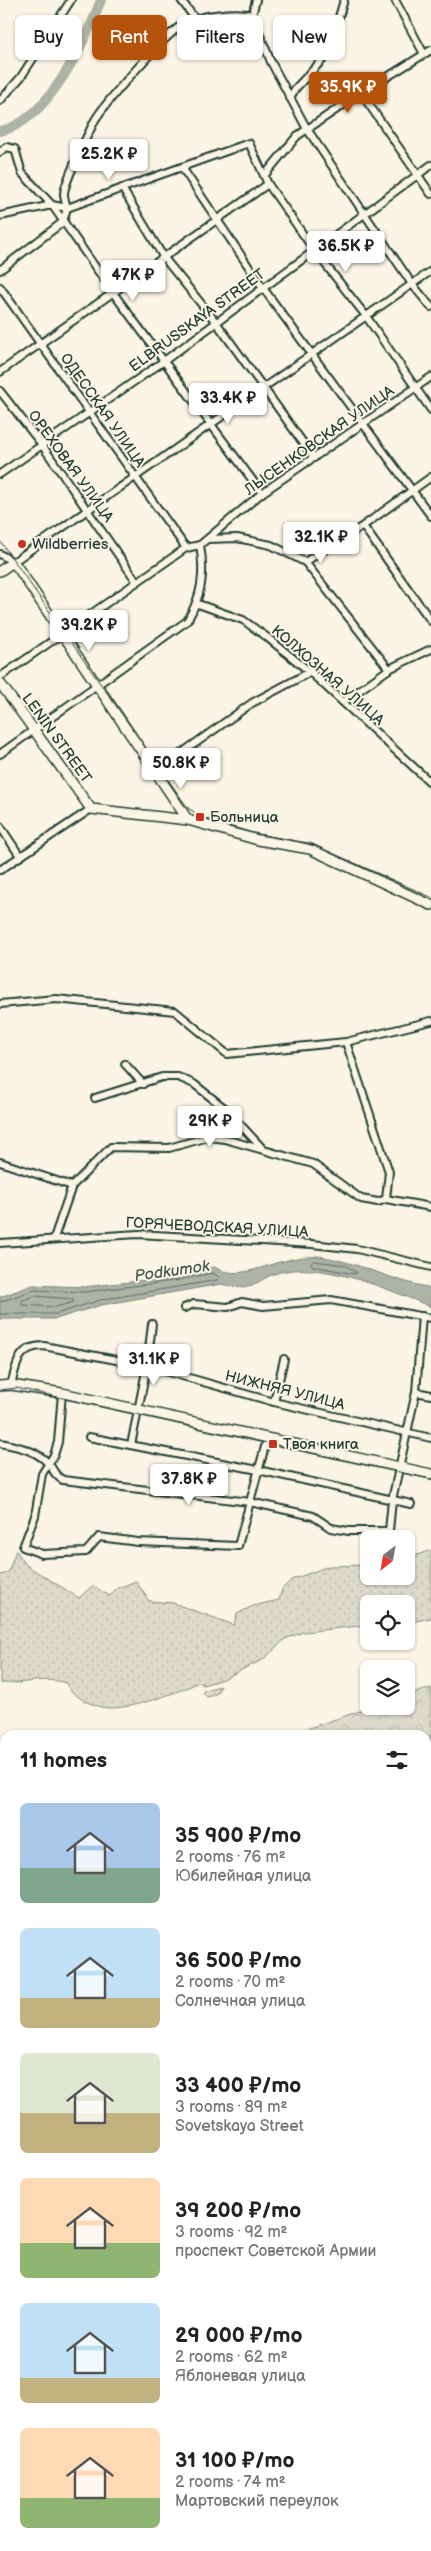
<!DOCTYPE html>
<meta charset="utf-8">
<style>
:root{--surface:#fff;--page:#f2f2f2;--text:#222;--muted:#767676;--accent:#b45309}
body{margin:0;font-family:"Balsamiq Sans",sans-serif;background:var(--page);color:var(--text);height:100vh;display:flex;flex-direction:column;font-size:19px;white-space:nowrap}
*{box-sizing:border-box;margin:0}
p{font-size:16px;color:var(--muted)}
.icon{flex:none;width:28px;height:28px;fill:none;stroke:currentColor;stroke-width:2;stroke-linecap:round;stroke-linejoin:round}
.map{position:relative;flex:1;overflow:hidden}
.drawer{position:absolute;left:0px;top:1730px;width:431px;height:821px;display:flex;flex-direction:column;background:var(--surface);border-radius:15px 15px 0 0;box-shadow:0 1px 4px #0004}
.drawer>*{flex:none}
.hud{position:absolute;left:15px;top:15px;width:401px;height:45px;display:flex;gap:10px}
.needle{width:32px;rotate:211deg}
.controls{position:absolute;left:360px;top:1530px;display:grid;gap:10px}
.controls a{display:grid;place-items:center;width:55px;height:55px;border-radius:8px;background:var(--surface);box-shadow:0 1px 4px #0004;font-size:25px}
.price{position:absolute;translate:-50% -42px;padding:0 11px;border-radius:5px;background:#fff;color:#222;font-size:16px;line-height:32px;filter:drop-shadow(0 1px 2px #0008)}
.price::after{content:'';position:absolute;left:50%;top:30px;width:15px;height:11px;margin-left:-8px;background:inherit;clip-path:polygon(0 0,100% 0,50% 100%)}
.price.current{background:var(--accent);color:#fff}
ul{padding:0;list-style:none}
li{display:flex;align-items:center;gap:15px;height:125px;padding:0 20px}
li span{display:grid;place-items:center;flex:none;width:140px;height:100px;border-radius:8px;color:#555}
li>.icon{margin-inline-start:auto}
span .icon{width:60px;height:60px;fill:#fffc;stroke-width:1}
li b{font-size:21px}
h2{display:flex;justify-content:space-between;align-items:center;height:60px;padding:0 20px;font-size:21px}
.tag{padding:0 18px;border-radius:8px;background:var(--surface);box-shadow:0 1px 4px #0004;font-size:18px;line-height:45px}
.tag.current{background:var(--accent);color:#fff}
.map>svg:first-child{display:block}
.grass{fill:url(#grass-dots);stroke:#7e8c80}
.forest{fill:url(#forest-firs);stroke:#7e8c80}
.park{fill:url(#park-crowns);stroke:#7e8c80}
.water{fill:#aeb3a7;stroke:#758479}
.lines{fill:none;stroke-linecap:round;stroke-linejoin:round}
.shore{stroke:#586c62;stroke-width:1}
.river{stroke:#aeb3a7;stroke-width:10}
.minor-casing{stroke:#1f3d34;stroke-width:10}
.major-casing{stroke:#1f3d34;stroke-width:12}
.minor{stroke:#fcf5e5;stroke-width:6}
.major{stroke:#fcf5e5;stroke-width:9}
.tram{stroke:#1f3d34;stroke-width:1}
.poi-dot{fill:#c8321e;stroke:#fcf5e5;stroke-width:2}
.labels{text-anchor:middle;stroke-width:4;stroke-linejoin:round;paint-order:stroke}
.street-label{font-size:15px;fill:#1f3d34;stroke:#fcf5e5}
.poi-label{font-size:15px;fill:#1f3d34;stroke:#fcf5e5;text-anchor:start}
.water-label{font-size:16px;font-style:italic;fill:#435a51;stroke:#fcf5e5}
</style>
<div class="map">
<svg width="431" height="2551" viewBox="0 0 431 2551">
<defs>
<pattern id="grass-dots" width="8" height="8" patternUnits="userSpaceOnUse" patternTransform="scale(1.25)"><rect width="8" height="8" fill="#dcdacc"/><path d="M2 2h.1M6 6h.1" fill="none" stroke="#bcbcb0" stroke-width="1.8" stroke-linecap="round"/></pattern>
<pattern id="forest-firs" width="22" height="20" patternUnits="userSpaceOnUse" patternTransform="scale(1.25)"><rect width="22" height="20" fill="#dcdacc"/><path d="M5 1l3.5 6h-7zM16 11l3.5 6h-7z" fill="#bcbcb0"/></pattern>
<pattern id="park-crowns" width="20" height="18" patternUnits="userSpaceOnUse" patternTransform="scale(1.25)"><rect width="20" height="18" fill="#dcdacc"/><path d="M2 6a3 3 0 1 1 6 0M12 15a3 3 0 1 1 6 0" fill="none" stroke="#bcbcb0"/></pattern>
</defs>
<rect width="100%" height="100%" fill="#fcf5e5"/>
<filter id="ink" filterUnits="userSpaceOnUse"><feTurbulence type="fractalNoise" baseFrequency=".02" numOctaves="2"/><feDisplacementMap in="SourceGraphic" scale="10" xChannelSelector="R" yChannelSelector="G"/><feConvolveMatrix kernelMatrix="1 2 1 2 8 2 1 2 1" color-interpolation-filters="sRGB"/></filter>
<g filter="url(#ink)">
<g class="grass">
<path d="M16,1550L26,1565L79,1598L92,1586L110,1596L116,1589L136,1581L149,1601L173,1603L234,1625L237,1614L253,1606L279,1600L282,1589L291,1580L329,1566L369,1565V1576H406V1559L431,1550V1618L406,1623V1604H369V1625L303,1632L285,1639L264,1659L223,1679L203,1685L199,1682C177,1693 135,1708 110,1708C96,1708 71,1697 66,1683C44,1676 23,1685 0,1683V1575L8,1573Z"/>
<path d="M221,1686L216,1694L207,1697L203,1693L204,1690Z"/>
<path d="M431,1900V1948L426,1945V1901Z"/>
<path d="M5,2010V2072L0,2053V2014Z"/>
</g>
<g class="forest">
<path d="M0,1871L5,1874V1908H1V1921L5,1927V2010L0,2014Z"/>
<path d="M0,2053L5,2072V2546H275V2551H119L110,2547L105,2551H0Z"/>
<path d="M431,2328V2459L426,2454V2331Z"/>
<path d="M426,2529H431V2548L427,2551L422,2546H426Z"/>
<path d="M295,2546H365L366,2551H295Z"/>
<path d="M380,2546H410L405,2551H382Z"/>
</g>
<g class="park">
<path d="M431,1688V1748L426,1747V1735H288L375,1706H406V1696Z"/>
<path d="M426,1977L431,1983V2273L426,2272Z"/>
</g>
<path class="water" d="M319,1256C358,1262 392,1281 431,1288V1307C393,1291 328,1263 286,1271C255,1276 260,1294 221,1284L101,1305L56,1319H0V1297L33,1285L84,1287L174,1277L214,1267C239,1281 263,1265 288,1260C298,1257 309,1257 319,1256Z"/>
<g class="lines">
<g class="shore">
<path d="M314,1261L345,1265L357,1273L354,1274L313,1266L311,1264Z"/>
<path d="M35,1296L72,1299L74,1302L56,1307L22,1305V1301Z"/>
<path d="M0,1302L34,1290L84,1292L174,1281L213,1273L219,1277L218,1280L206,1282L100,1300L56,1314H0"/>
</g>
<path class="river" d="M0,131C47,123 86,40 101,0"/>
<defs>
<g id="minor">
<path d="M181,0L196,20"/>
<path d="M395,0L424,54"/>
<path d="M252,15L271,62L307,129L412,284L431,307"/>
<path d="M361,93L431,194"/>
<path d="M290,98L295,89L328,54L344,0"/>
<path d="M0,101L21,77L71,0"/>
<path d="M0,152L6,147L15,149L22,173L52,205L114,294L262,493"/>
<path d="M183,169L263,288L431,516"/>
<path d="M264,176L297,136L361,93L431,50"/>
<path d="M122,188L164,258L216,322L314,458"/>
<path d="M0,216L52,205L67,208C66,204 64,198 64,194C64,183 89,132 95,120C106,102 167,32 185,23C200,15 236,11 252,15L256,0"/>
<path d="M0,270L63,222L67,208L249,143L268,184L314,250L366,316L431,410"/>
<path d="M0,287L186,548"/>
<path d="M0,372L268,184"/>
<path d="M0,391L42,445L137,582"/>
<path d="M0,474L164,361L431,165"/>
<path d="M363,526L431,621"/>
<path d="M208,539L237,538L271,545L305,562L389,669"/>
<path d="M0,554L13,562L431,271"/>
<path d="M305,562L363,526L431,477"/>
<path d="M198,604L243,620L268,638L310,672L431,783"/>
<path d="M0,677L186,548L200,545L262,493L431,377"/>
<path d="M343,702L389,669L431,649"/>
<path d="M0,754L187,621C202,596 205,574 200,545"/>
<path d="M155,772L252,703L310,672"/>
<path d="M0,826L20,856"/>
<path d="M0,870L91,809"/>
<path d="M0,1004L56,999L175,1011L227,1054L346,1042L431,1021"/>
<path d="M346,1042L389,1172L386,1199"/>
<path d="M125,1064L143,1084"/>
<path d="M95,1098L162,1077H178L194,1084L227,1110L261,1147"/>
<path d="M0,1162L72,1186L111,1147L169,1148L208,1137L225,1139L313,1164L361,1199L378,1202L386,1199L431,1207"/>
<path d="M54,1238L72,1186"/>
<path d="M0,1243L138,1234L312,1244L357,1249L431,1267"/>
<path d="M184,1308L194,1304L228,1307L242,1302L263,1306L331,1300L431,1318"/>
<path d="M11,1385C17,1363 18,1346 44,1346L147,1366L274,1402L431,1438"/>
<path d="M416,1392L431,1395"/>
<path d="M62,1393L58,1442L54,1455L42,1474L35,1516L23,1547L42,1554L86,1552L99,1537L138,1542L238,1546L267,1439"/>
<path d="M274,1402L284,1359"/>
<path d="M89,1437L258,1470L411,1504"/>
<path d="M0,1443C16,1446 36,1450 48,1463C55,1470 52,1474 63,1480L250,1502L313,1516L331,1528L349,1531H389L392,1500L416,1392L422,1316"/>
<path d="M131,1445L147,1366L152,1324"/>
<path d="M0,1802L5,1804"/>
<path d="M427,1812L429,1826"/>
<path d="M0,1819L5,1822"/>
<path d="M426,1896L431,1895"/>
<path d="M426,2140L431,2142"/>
<path d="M426,2278L431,2280"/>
<path d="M426,2460L431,2464"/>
<path d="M292,2546V2551"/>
</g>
<g id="major">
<path d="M0,571L13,562L18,568L188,820"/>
<path d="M0,683L91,809L188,820L258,840L310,849L431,905"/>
<path d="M0,1386L11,1385L62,1393L431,1474"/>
</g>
</defs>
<use href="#minor" class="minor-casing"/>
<use href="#major" class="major-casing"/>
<use href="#minor" class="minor"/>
<use href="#major" class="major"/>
<g class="tram">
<path d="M0,541L188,808C226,836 280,833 323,849L431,897"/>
<path d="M0,1390L17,1388L431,1479"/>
</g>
</g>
</g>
<g class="poi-dot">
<circle cx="22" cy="544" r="5"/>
<rect x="195" y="812" width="10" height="10" rx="2.5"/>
<rect x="268" y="1439" width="10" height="10" rx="2.5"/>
</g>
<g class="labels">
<g class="street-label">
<text transform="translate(197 320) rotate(-36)" y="5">ELBRUSSKAYA STREET</text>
<text transform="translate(103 410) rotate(55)" y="5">ОДЕССКАЯ УЛИЦА</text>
<text transform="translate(319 440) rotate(-35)" y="5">ЛЫСЕНКОВСКАЯ УЛИЦА</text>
<text transform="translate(71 466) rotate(54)" y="5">ОРЕХОВАЯ УЛИЦА</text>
<text transform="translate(328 675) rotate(41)" y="5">КОЛХОЗНАЯ УЛИЦА</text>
<text transform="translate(57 738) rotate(54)" y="5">LENIN STREET</text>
<text transform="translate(217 1227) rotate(3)" y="5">ГОРЯЧЕВОДСКАЯ УЛИЦА</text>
<text transform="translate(285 1390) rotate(14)" y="5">НИЖНЯЯ УЛИЦА</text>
</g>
<g class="poi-label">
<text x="32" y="549">Wildberries</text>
<text x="210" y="822">Больница</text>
<text x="283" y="1449">Твоя книга</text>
</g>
<g class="water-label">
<text transform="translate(172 1270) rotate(-8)" y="6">Podkumok</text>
</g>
</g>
</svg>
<div class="controls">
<a><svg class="needle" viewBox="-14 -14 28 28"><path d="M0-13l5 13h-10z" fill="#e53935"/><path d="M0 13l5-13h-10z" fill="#767676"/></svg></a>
<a><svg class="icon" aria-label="locate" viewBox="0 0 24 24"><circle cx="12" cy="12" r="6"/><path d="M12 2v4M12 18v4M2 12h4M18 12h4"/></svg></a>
<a><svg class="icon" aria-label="layers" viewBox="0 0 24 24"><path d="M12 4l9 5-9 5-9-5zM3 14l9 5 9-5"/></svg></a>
</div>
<b class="price current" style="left:348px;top:114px">35.9K ₽</b>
<b class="price" style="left:109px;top:181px">25.2K ₽</b>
<b class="price" style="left:346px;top:273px">36.5K ₽</b>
<b class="price" style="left:133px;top:302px">47K ₽</b>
<b class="price" style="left:228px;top:425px">33.4K ₽</b>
<b class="price" style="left:321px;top:564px">32.1K ₽</b>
<b class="price" style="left:89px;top:652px">39.2K ₽</b>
<b class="price" style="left:181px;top:790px">50.8K ₽</b>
<b class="price" style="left:210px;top:1148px">29K ₽</b>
<b class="price" style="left:154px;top:1386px">31.1K ₽</b>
<b class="price" style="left:189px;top:1506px">37.8K ₽</b>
<div class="hud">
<a class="tag">Buy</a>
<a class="tag current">Rent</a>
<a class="tag">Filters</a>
<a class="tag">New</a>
</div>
<section class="drawer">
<h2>11 homes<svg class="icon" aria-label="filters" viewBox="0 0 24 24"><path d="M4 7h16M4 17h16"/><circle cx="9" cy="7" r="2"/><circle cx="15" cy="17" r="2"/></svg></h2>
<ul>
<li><span style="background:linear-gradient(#a9c7e8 65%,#7fa58c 0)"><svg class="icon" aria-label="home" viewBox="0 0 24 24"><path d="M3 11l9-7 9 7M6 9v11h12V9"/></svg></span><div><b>35 900 ₽/mo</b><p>2 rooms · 76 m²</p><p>Юбилейная улица</p></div></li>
<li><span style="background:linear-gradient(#bfe0f5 70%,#c2b280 0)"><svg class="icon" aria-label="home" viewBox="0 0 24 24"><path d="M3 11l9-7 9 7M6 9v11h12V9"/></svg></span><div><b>36 500 ₽/mo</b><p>2 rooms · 70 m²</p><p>Солнечная улица</p></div></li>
<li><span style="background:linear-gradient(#dfe7d0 60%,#c2b280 0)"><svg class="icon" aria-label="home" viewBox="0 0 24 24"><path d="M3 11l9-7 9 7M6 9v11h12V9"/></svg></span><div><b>33 400 ₽/mo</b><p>3 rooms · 89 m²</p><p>Sovetskaya Street</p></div></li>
<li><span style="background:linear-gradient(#ffd9b3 65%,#8fb573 0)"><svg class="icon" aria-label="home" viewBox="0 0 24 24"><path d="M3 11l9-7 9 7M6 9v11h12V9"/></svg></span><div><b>39 200 ₽/mo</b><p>3 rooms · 92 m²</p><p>проспект Советской Армии</p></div></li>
<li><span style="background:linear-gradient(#bfe0f5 75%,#c2b280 0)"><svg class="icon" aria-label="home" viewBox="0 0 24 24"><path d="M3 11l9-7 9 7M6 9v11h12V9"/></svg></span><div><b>29 000 ₽/mo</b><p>2 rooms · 62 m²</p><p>Яблоневая улица</p></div></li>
<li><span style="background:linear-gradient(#ffd9b3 70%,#8fb573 0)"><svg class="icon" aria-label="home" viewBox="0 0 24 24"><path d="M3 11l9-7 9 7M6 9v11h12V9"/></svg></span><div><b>31 100 ₽/mo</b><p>2 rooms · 74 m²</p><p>Мартовский переулок</p></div></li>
</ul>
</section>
</div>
